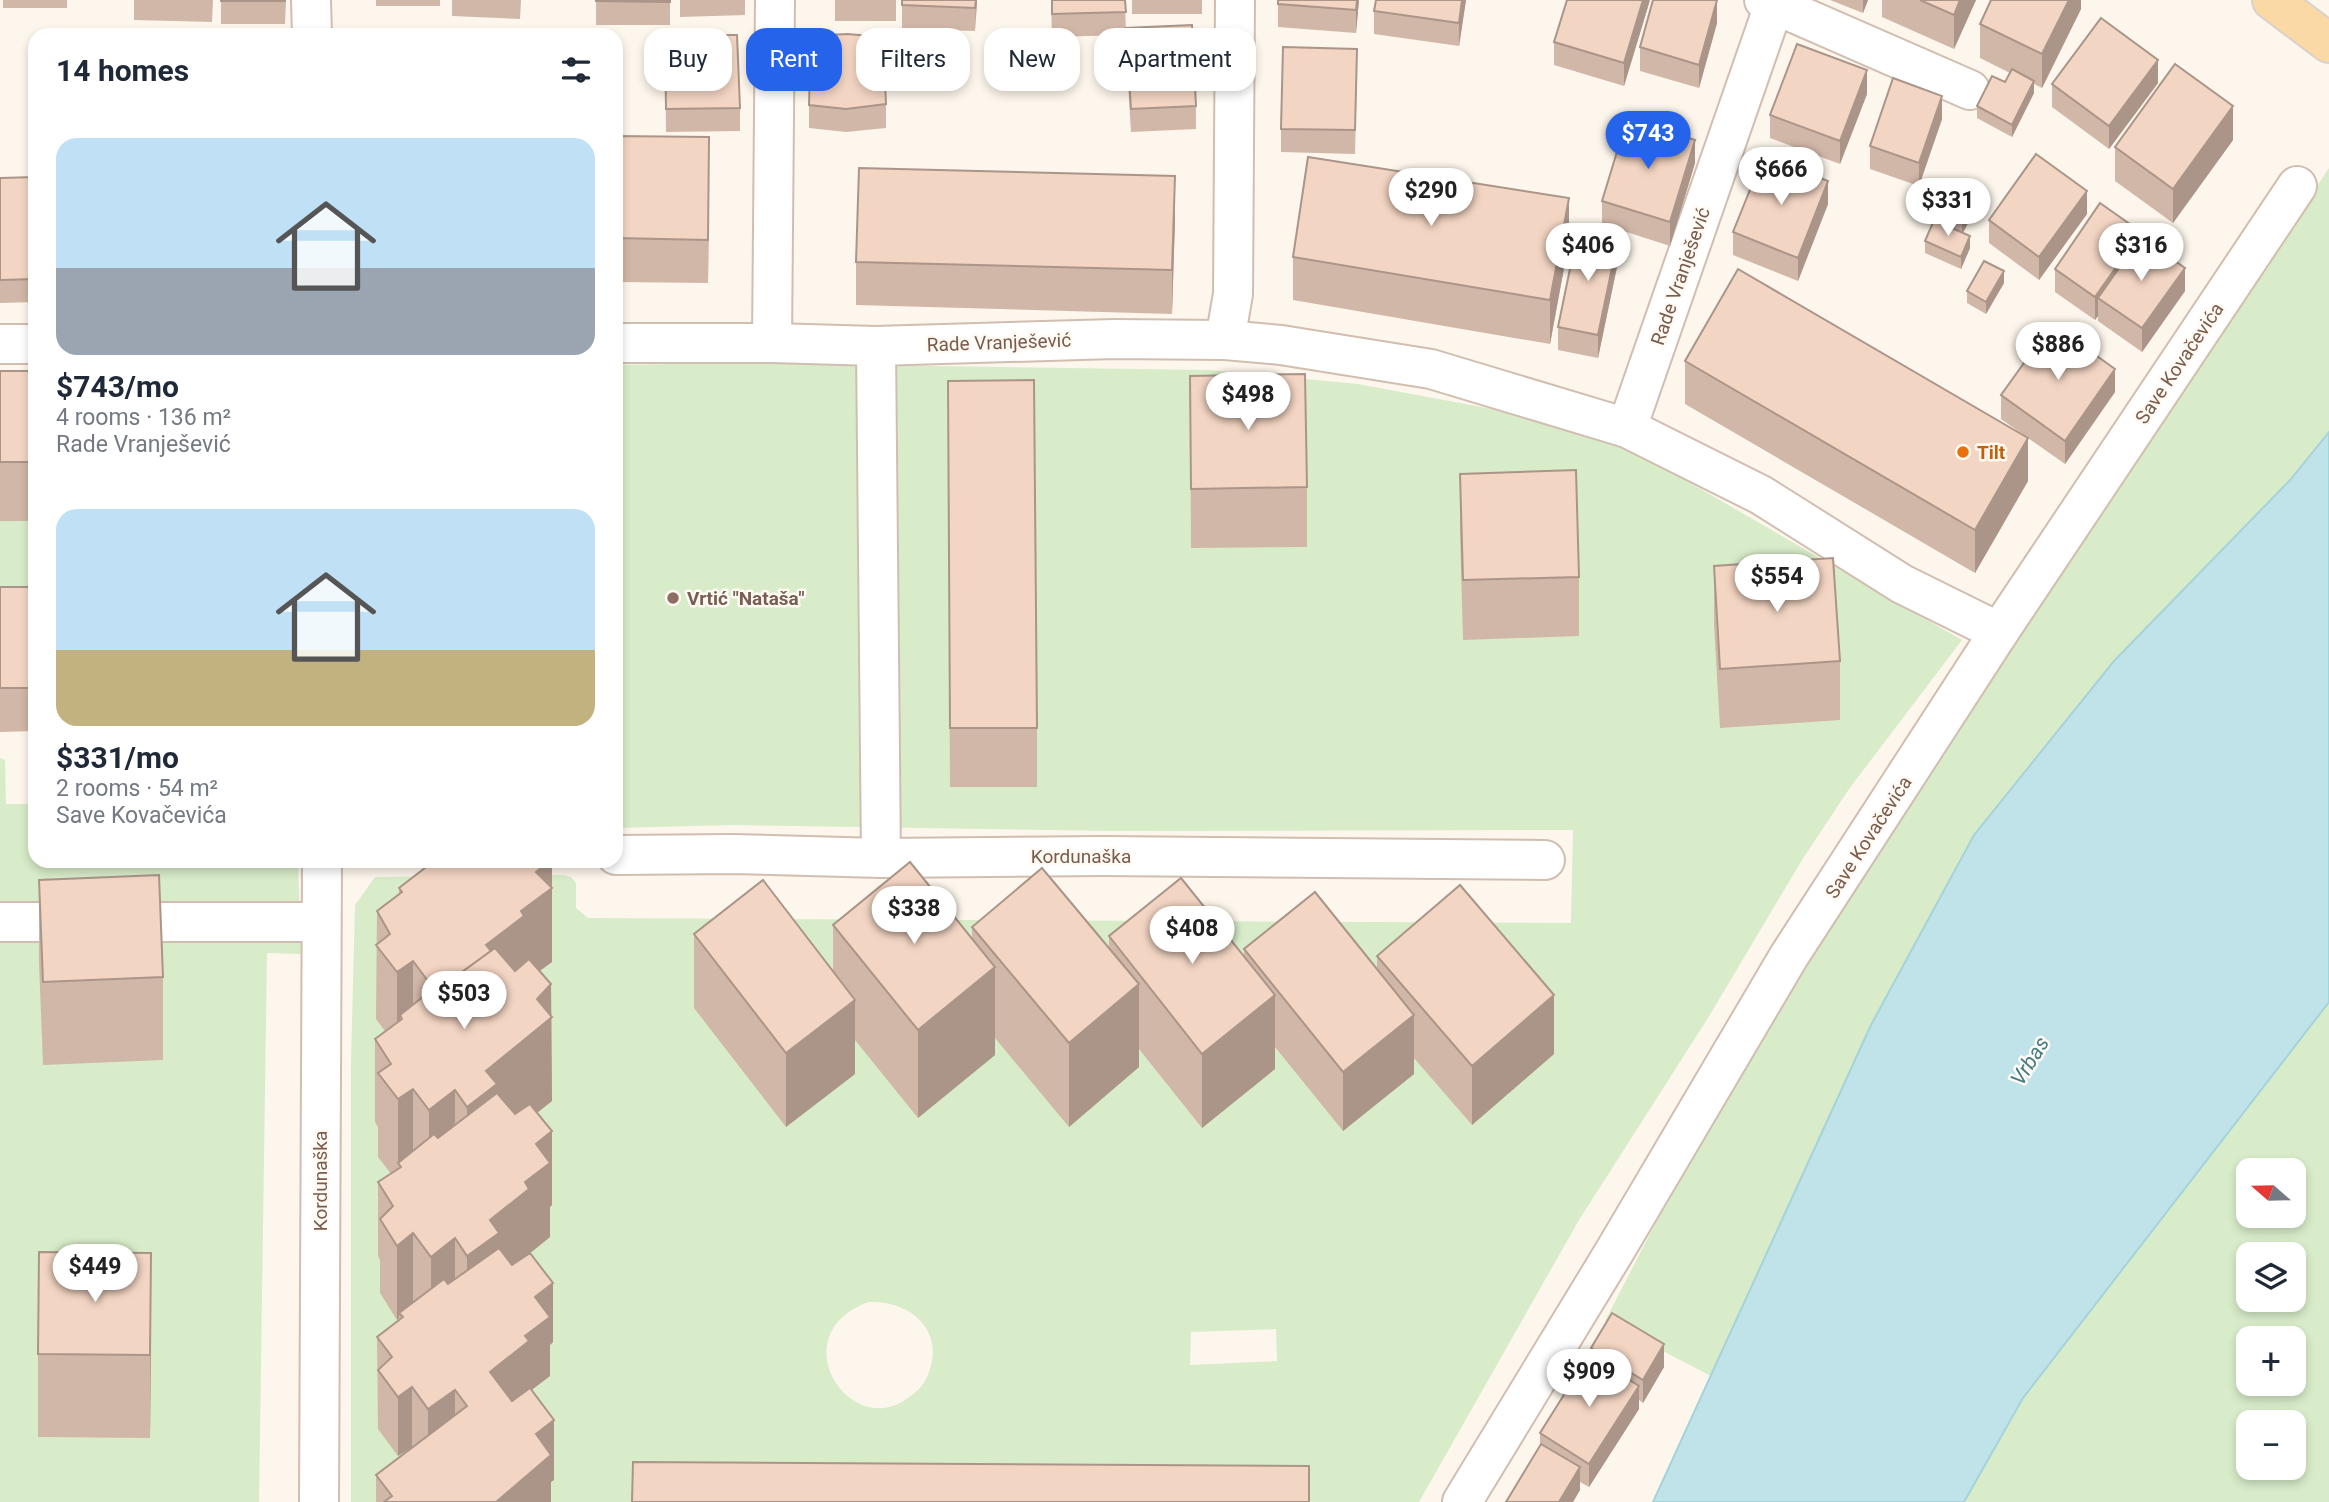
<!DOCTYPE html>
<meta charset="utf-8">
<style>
:root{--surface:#fff;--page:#f2f2f3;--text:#1f2937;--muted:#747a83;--accent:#2563eb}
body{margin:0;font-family:Roboto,sans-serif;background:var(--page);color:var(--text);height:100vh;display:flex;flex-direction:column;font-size:26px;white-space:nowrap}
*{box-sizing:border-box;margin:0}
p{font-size:23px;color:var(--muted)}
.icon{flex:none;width:38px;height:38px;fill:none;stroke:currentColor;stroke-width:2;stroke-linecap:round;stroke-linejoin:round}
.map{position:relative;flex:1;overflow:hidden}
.sheet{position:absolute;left:28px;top:28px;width:595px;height:840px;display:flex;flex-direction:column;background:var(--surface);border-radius:21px;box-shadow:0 4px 10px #0003}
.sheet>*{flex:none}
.guide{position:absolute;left:644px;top:28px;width:665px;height:63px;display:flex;gap:14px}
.needle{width:46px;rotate:290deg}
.controls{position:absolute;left:2236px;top:1158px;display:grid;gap:14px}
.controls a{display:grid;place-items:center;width:70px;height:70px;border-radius:14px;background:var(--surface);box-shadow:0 4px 10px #0003;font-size:35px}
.price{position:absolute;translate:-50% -60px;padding:0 16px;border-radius:24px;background:#fff;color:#222;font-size:23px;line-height:46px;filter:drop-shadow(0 2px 4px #0008)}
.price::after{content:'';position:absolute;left:50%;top:42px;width:21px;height:16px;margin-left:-10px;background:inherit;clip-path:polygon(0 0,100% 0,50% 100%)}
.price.on{background:var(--accent);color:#fff}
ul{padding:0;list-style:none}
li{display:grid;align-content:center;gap:14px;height:371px;padding:0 28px}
li span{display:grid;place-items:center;height:217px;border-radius:21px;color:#555}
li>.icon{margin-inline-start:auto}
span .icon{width:126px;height:126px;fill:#fffc;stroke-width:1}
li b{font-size:30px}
h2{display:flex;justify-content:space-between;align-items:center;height:84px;padding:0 28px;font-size:30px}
.chip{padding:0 24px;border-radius:21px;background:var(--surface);box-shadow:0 4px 10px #0003;font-size:24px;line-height:63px}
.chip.on{background:var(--accent);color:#fff}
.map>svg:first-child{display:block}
.green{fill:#d8ecc9;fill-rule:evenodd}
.water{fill:#bfe3e8;stroke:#a5d3da;stroke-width:2}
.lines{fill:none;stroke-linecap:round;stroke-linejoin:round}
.minor-casing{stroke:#d1beb0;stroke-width:42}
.major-casing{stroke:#dad1cd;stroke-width:42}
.minor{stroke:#fff;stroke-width:38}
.major{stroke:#fbd9a5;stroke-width:38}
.wall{fill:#d1b7a8}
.shaded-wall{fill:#aa9588}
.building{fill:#f3d5c3;stroke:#aa9588;stroke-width:2}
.food-dot{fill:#e8710a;stroke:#fffaf3;stroke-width:2.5}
.education-dot{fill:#8d6e63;stroke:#fffaf3;stroke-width:2.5}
.labels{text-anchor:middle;stroke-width:5;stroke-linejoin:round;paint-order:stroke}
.street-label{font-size:19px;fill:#7a5c4d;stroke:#fffaf3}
.food-label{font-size:19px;font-weight:bold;fill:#c56008;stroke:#fffaf3;text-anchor:start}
.education-label{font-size:19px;font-weight:bold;fill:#785e54;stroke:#fffaf3;text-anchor:start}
.water-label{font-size:21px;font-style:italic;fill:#437c86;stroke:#fffaf3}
</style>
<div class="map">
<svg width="2329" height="1502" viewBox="0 0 2329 1502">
<rect width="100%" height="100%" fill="#fdf6ec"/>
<g class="green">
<path d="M2329,168V432L1871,1025L1711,1376L1605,1321L1720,1098L1875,855Z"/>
<path d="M727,363L1209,370L1358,384L1595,428L1962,640L1849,789L1802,860L1708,1018L1579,1220L1419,1502H351V1062L355,905L375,877L563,875L571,877L576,883V908L588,918L1571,923L1573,830L1111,831L732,825L616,828V365ZM868,1302C912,1300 947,1332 927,1377C923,1387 914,1394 905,1400C849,1438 781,1335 868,1302ZM1276,1329L1277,1361L1190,1365L1191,1332Z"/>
<rect x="0" y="372" width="35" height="235"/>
<path d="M0,758L5,760L6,804H35V861H298L301,954L267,953L259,1502H0Z"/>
<path d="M2329,1002V1502H1964L2023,1398ZM2249,1171H2294V1216H2249ZM2249,1255H2294V1300H2249ZM2249,1339H2294V1384H2249ZM2249,1423H2294V1468H2249Z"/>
</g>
<path class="water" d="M2329,432V1002L2023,1398L1964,1502H1653L1871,1025L1974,835L2114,661L2291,479Z"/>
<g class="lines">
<defs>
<g id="minor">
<path d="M311,0L312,35"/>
<path d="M1764,0L1970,90"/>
<path d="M1225,340L1233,294L1235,0"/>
<path d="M616,343H772L876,346L1114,339L1225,340L1281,345L1431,369L1627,428L1761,495L1902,584L1999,632"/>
<path d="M772,343L775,0"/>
<path d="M0,344H35"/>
<path d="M876,346L881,858"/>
<path d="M1627,428L1774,5"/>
<path d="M616,855L732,854L881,858L1103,856L1545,860"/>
<path d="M0,922H321"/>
<path d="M319,1502L322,861"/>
<path d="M1462,1502L1616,1249L1789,956L1999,632L2297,186"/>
</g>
<path id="major" d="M2272,0L2329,43"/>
</defs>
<use href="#minor" class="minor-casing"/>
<use href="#major" class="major-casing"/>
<use href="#minor" class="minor"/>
<use href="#major" class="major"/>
</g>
<g class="wall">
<rect x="3" y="0" width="64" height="8"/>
<path d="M134,0H213L212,22L134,20Z"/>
<path d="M221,0H286L285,24H221Z"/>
<rect x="376" y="0" width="64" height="6"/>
<path d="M452,0H521L520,19L452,16Z"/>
<rect x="596" y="0" width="74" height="25"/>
<path d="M680,0H745V15L680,17Z"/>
<rect x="835" y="0" width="61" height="21"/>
<path d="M902,0H977L975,31L902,29Z"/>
<path d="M1051,0H1125L1126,35L1052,37Z"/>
<rect x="1132" y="0" width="70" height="14"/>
<path d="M1278,0H1359L1356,33L1278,27Z"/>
<path d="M1376,0H1466L1459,46L1374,34V11Z"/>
<path d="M1650,0L1624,86L1554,65V42Z"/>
<path d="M1830,0H1868L1863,13Z"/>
<path d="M1882,0H1976L1954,49L1882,17Z"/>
<path d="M2081,0V9L2042,88L2034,84V93L2012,137L1977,118V106L2005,82L2010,73L1980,58V24Z"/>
<path d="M1717,23L1699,88L1640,71V47Z"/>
<path d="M1126,28L1196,106V129L1131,132L1126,51Z"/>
<path d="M665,35L740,108V131L666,132Z"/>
<path d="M1357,72L1355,154L1281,152V129Z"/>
<path d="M2158,83L2109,149L2052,107V84Z"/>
<path d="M1867,94L1840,164L1770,138V115Z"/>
<path d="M886,104V128L846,132L809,128V105Z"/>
<path d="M1942,119L1919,186L1870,169V146Z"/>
<path d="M616,136L709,181L708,283L616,282Z"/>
<path d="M2233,140L2173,223L2115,181V147Z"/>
<path d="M1695,163L1670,246L1602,224V201Z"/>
<path d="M35,177V302L0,303V178Z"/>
<path d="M1926,203L1972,216L1963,233L1970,248L1961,269L1925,253V241L1948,226L1926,215Z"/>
<path d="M1828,204L1798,281L1733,255V232Z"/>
<path d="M2087,214L2039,280L1989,243V220Z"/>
<path d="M1175,220L1172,314L856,305V262Z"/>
<path d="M2141,237L2185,291L2142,352L2098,321V316L2095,320L2055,292V269Z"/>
<path d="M1569,241L1550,344L1293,300V257Z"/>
<path d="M1618,262L1598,358L1558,350V327Z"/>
<path d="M2004,283L1986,314L1967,303V291Z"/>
<path d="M1685,361L2028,481L1975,573L1685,404Z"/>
<rect x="0" y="371" width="35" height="150"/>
<path d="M1190,376L1307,487V547L1191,548Z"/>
<path d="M2115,392L2065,464L2001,419V395Z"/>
<path d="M948,440L1037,728V787H950Z"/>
<path d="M1460,474L1579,577V636L1463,640L1460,533Z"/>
<path d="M1714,566L1840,661V720L1720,728L1714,625Z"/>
<path d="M0,587H35V731L0,732Z"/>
<path d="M431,861H552V962L540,971L551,984L552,1101L537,1112L552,1205L550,1207V1237L530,1253L553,1342L550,1345V1376L531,1390L554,1480L551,1482V1502H376V1475L412,1447L398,1456L378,1429L377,1337L399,1320V1318L397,1320L380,1293V1260L378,1256V1182L391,1174L378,1157V1127L375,1122V1039L385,1031L376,1019L377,911L399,895V888L431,863Z"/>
<path d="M39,880L163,977V1060L43,1065L39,963Z"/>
<path d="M833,925L972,938V927L1109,948V936L1244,956V949L1377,970V956L1554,1054L1472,1125L1414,1058V1074L1343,1131L1275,1047V1069L1202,1128L1139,1049V1067L1069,1127L995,1038V1055L918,1118L855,1040V1074L786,1127L694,1008V934L833,971Z"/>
<path d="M151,1337L150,1438L38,1437V1354Z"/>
<path d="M1591,1348L1664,1367L1643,1403L1639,1400V1409L1589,1487L1580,1482V1490L1573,1502H1506L1540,1446V1433L1591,1356Z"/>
</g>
<g class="shaded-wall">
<path d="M976,0H977L975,31Z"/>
<path d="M1357,0H1359L1356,33V10Z"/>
<path d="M1462,0H1466L1459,46V23Z"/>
<path d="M1643,0H1650L1624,86V63Z"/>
<path d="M1717,0V23L1699,88V65Z"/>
<path d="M1863,0H1868L1863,13Z"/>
<path d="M1960,0H1976L1954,49V15Z"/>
<path d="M2069,0H2081V9L2042,88V54Z"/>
<path d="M2158,60V83L2109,149V126Z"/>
<path d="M1867,70V94L1840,164V141Z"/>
<path d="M2034,81V93L2012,137V125Z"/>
<path d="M1942,96V119L1919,186V163Z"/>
<path d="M2233,106V140L2173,223V189Z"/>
<path d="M709,137V181L708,283V240Z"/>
<path d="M1695,140V163L1670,246V222Z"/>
<path d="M1175,176V220L1172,314V270Z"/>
<path d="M1828,181V204L1798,281V258Z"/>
<path d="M2087,191V214L2039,280V257Z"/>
<path d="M1569,198V241L1550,344V300Z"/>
<path d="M1972,204V216L1962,234V222Z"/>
<path d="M2141,232V255L2098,298V316L2095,320V297Z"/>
<path d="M1970,236V248L1961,269V257Z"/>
<path d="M1618,239V262L1598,358V335Z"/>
<path d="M2185,268V291L2142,352V328Z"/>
<path d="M2004,271V283L1986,314V302Z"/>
<path d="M2115,369V392L2065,464V441Z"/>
<path d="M2028,438V481L1975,573V530Z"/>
<path d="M549,861H552V962L524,982L495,1031L486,945L521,911L536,872Z"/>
<path d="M413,961V1035L400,1015V1045L397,1047V972Z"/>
<path d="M995,967V1055L918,1118V1030Z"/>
<path d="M551,984L552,1101L497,1145L467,1190V1107L486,1071L537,999Z"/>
<path d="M1139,984V1067L1069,1127V1043Z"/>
<path d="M1275,995V1069L1202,1128V1054Z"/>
<path d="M1554,995V1054L1472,1125V1066Z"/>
<path d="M855,1000V1074L786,1127V1053Z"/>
<path d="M1414,1015V1074L1343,1131V1072Z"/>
<path d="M413,1089V1172L401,1167L398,1163V1182V1099Z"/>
<path d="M455,1090V1174L429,1194V1110Z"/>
<path d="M552,1131V1205L550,1207V1237L529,1254L467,1330V1256L490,1220L525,1182L536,1144Z"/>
<path d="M413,1233V1307L399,1313V1318L397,1320V1246Z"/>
<path d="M455,1238V1312L431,1331V1257Z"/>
<path d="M151,1253V1337L150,1438V1355Z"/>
<path d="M553,1283V1342L550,1345V1376L529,1392L490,1431V1372L535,1297Z"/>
<path d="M1664,1344V1367L1643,1403V1380Z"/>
<path d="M1639,1386V1409L1589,1487V1464Z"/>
<path d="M412,1387V1447L398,1456V1397Z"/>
<path d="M455,1390V1449L428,1468V1409Z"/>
<path d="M554,1420V1480L551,1482V1502H496L536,1434Z"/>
<path d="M1580,1467V1490L1573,1502H1559Z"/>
</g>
<g class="building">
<rect x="221" y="0" width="64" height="1"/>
<path d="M596,0H670V2L596,1Z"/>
<path d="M902,0H976L975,8L902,5Z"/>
<path d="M1052,0H1125L1126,12L1052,14Z"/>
<path d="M1278,0H1357L1356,10L1278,4Z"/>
<path d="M1376,0H1462L1459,23L1374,11Z"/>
<path d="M1567,0H1643L1624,63L1554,42Z"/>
<path d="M1653,0H1717L1699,65L1640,47Z"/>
<path d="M1920,0H1960L1954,15Z"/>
<path d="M1991,0H2069L2042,54L1980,24Z"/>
<path d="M2101,18L2158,60L2109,126L2052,84Z"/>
<path d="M1192,25L1196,106L1131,109L1126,28Z"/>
<path d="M351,31L421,35H351Z"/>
<path d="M847,34L883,37L886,104L846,109L809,105L811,36Z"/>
<path d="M665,35H737L740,108L666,109Z"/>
<path d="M1797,44L1867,70L1840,141L1770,115Z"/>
<path d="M1283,47L1357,49L1355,130L1281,129Z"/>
<path d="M2175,64L2233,106L2173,189L2115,147Z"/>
<path d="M2012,69L2034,81L2012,125L1977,106L1992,76L2005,82Z"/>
<path d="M1893,78L1942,96L1919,163L1870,146Z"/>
<path d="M1627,119L1695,140L1670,222L1602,201Z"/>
<path d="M616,136L709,137L708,240L616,238Z"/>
<path d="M2036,154L2087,191L2039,257L1989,220Z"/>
<path d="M1764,155L1828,181L1798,258L1733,232Z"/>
<path d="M1308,157L1569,198L1550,300L1293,257Z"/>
<path d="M859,168L1175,176L1172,270L856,262Z"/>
<path d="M35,177V279L0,280V178Z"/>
<path d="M1936,185L1972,204L1962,222L1926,203Z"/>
<path d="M2100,203L2141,232L2095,297L2055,269Z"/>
<path d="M1934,220L1970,236L1961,257L1925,241Z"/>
<path d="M1578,230L1618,239L1598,335L1558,327Z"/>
<path d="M2141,237L2185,268L2142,328L2098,298Z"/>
<path d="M1984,261L2004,271L1986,302L1967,291Z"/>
<path d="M1738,269L2028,438L1975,530L1685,361Z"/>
<path d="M2052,324L2115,369L2065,441L2001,395Z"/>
<rect x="0" y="371" width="35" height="91"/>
<path d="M1305,374L1307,487L1191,489L1190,376Z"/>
<path d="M1034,380L1037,728H950L948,381Z"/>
<path d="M1576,470L1579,577L1463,580L1460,474Z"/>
<path d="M1833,558L1840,661L1720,669L1714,566Z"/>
<rect x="0" y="587" width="35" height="101"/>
<path d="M434,861H549L536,872L552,888L521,911L524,916L486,945L491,951L440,988L438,985L434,989L413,961L397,972L376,945L390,934L377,911L402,892L399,888Z"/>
<path d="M910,862L995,967L918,1030L833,925Z"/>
<path d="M1042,868L1139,984L1069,1043L972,927Z"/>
<path d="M159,875L163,977L43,982L39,880Z"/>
<path d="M1181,878L1275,995L1202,1054L1109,936Z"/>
<path d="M763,880L855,1000L786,1053L694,934Z"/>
<path d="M1460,885L1554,995L1472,1066L1377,956Z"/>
<path d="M1315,892L1414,1015L1343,1072L1244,949Z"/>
<path d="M495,948L515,971L529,959L551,984L537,999L552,1017L486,1071L497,1084L467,1107L455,1090L429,1110L413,1089L398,1099L378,1073L391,1064L375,1039L402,1019L400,1015L438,985L440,988Z"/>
<path d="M497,1093L515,1114L530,1104L552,1131L536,1144L550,1163L525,1182L529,1189L490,1220L499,1233L467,1256L455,1238L431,1257L413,1233L397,1246L380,1219L393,1206L378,1182L401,1167L398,1163L434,1134L438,1138Z"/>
<path d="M499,1248L512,1265L530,1253L553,1283L535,1297L550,1317L525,1336L529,1341L490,1372L512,1401L530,1388L554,1420L536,1434L551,1455L496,1502H384L392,1496L376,1475L467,1406L455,1390L428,1409L412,1387L398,1397L378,1370L392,1357L377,1337L403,1317L399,1313L444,1279L448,1284Z"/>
<path d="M39,1252L151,1253L150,1355L38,1354Z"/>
<path d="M1612,1313L1664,1344L1643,1380L1591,1348Z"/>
<path d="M1589,1355L1639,1386L1589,1464L1540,1433Z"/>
<path d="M1541,1444L1580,1467L1559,1502H1506Z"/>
<path d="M633,1462L1309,1466V1502H632Z"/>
</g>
<circle class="food-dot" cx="1963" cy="452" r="7"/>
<circle class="education-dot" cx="673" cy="598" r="7"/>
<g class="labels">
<g class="street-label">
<text transform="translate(1680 276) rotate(-71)" y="7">Rade Vranješević</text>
<text transform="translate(999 342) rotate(-2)" y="7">Rade Vranješević</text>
<text transform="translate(2179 363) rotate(-56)" y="7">Save Kovačevića</text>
<text transform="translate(1868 837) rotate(-57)" y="7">Save Kovačevića</text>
<text x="1081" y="863">Kordunaška</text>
<text transform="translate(320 1181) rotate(-90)" y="7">Kordunaška</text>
</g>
<g class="food-label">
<text x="1977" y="459">Tilt</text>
</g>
<g class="education-label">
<text x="687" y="605">Vrtić "Nataša"</text>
</g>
<g class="water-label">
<text transform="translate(2030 1061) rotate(-58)" y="7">Vrbas</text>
</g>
</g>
</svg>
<div class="controls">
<a><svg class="needle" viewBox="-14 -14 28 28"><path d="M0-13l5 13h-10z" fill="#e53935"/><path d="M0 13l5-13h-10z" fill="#747a83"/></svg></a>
<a><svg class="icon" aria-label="layers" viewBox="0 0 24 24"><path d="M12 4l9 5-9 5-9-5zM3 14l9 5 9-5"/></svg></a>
<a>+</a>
<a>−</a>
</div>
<b class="price on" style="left:1648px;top:171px">$743</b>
<b class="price" style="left:1781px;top:207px">$666</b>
<b class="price" style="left:1431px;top:228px">$290</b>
<b class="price" style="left:1948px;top:238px">$331</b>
<b class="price" style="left:1588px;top:283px">$406</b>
<b class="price" style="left:2141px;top:283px">$316</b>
<b class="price" style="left:2058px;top:382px">$886</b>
<b class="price" style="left:1248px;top:432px">$498</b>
<b class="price" style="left:1777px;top:614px">$554</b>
<b class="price" style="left:914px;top:946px">$338</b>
<b class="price" style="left:1192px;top:966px">$408</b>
<b class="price" style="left:464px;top:1031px">$503</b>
<b class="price" style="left:95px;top:1304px">$449</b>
<b class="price" style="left:1589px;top:1409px">$909</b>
<div class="guide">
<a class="chip">Buy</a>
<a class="chip on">Rent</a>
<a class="chip">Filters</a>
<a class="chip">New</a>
<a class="chip">Apartment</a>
</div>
<section class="sheet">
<h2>14 homes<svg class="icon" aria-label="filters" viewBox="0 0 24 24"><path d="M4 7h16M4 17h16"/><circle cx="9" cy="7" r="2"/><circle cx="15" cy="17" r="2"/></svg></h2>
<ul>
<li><span style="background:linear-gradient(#bfe0f5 60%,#9aa5b1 0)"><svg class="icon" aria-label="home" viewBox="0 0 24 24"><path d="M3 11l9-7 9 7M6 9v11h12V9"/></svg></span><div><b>$743/mo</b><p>4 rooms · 136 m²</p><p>Rade Vranješević</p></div></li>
<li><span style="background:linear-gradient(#bfe0f5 65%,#c2b280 0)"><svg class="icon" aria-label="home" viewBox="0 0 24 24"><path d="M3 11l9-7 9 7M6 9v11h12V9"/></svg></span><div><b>$331/mo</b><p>2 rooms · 54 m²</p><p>Save Kovačevića</p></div></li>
</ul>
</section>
</div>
